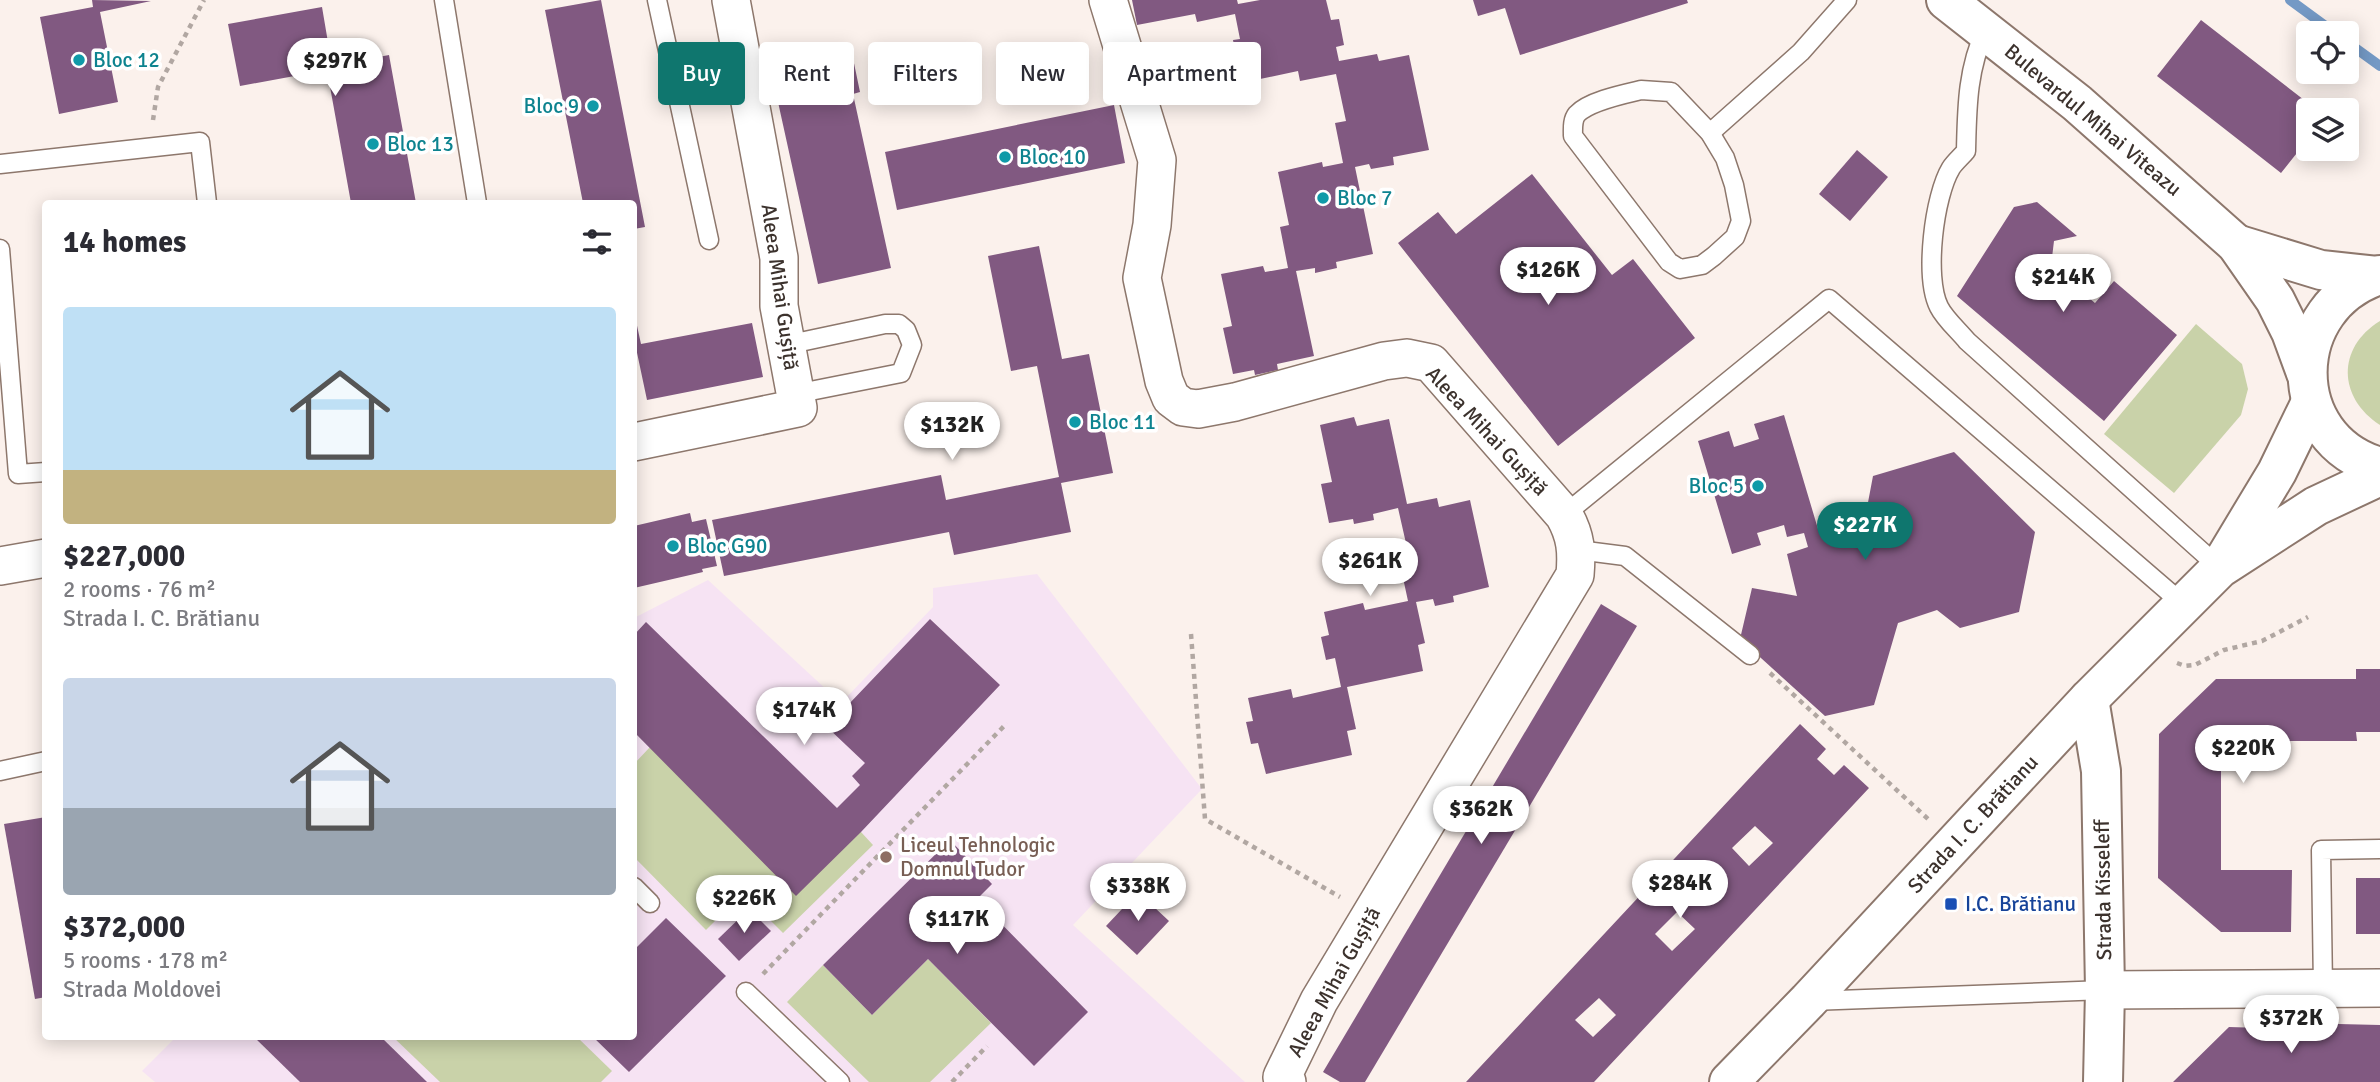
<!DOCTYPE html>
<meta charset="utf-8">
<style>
:root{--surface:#fff;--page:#f2f2f3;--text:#2b2b33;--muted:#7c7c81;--accent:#0f766e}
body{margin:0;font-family:Signika,sans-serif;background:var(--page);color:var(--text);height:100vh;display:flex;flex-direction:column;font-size:26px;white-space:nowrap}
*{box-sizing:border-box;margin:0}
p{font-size:23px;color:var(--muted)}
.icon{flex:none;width:38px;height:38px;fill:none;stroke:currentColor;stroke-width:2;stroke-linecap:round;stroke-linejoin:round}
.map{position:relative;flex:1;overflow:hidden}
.drawer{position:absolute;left:42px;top:200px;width:595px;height:840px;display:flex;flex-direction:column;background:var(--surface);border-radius:7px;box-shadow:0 4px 18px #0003}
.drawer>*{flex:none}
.top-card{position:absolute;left:658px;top:42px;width:665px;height:63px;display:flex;gap:14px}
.fabs{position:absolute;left:2296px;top:21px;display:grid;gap:14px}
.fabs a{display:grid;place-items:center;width:63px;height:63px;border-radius:7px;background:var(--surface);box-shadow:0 4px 18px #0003;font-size:35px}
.price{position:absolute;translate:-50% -60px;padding:0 16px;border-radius:24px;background:#fff;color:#222;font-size:23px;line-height:46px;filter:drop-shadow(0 2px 4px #0008)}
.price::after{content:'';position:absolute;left:50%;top:42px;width:21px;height:16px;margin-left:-10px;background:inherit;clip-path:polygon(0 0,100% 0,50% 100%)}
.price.on{background:var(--accent);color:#fff}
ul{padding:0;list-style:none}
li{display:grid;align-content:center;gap:14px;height:371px;padding:0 21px}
li span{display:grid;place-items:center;height:217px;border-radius:7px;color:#555}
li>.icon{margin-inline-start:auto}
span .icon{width:126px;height:126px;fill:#fffc;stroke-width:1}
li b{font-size:30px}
h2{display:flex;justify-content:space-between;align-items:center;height:84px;padding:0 21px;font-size:30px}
.tag{padding:0 24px;border-radius:7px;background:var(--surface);box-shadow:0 4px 18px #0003;font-size:24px;line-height:63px}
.tag.on{background:var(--accent);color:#fff}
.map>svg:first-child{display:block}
.education{fill:#f6e3f3}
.green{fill:#c9d2a9}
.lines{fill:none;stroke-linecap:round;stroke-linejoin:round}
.stream{stroke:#7499c5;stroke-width:10}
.building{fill:#815981;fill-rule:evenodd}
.service-casing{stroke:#8d776c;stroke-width:21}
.minor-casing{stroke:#8d776c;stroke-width:40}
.tertiary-casing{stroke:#8d776c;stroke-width:42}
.secondary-casing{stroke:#8d776c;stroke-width:42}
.primary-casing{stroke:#8d776c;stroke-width:42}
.path{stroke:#b1a7a2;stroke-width:4.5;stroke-dasharray:5 5;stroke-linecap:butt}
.service{stroke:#fff;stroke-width:18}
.minor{stroke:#fff;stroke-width:37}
.tertiary{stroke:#fff;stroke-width:38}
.secondary{stroke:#fff;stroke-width:38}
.primary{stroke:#fff;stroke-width:38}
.culture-dot{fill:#0f9aa8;stroke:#fff;stroke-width:2.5}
.education-dot{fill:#8d6e63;stroke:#fff;stroke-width:2.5}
.transit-dot{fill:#1a4fb4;stroke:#fff;stroke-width:2.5}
.labels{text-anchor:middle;stroke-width:7;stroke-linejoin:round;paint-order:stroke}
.culture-label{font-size:21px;fill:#0d838f;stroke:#fff;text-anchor:start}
.street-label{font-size:21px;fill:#3c322d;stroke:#fff}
.education-label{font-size:21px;fill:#785e54;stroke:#fff;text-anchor:start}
.transit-label{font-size:21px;fill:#164399;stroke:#fff;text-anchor:start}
</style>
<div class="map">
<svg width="2380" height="1082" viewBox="0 0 2380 1082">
<rect width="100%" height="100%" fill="#fbf1ec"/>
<path class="education" d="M1037,574L1202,789L1073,925L1245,1082H155L142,1071L177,1036H634V618L708,580L841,703L933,607V588Z"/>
<g class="green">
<path d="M2380,321V425C2338,398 2336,348 2380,321Z"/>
<path d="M2196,324L2242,364L2248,389L2241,415L2174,493L2104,434Z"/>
<path d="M650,747L861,832L873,845L783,933L743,893L706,930L634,857V764Z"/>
<path d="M928,959L991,1023L930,1082H869L787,1002L823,965L872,1015Z"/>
<path d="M392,1036H576L612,1071L601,1082H440Z"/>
</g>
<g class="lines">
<g class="stream">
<path d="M2290,0L2335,33"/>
<path d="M2347,42L2380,66"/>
</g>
</g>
<g class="building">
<path d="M92,0L151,1L100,12L118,102L59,114L40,17L93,7Z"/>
<path d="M601,0L645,227L634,229V203H583L545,10Z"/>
<path d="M1132,0H1237L1238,4L1260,0H1326L1331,20L1339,19L1344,45L1336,47L1339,61L1377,54L1379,61L1409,55L1429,150L1393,157L1394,165L1371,169L1369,164L1355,167L1373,254L1336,262L1337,268L1315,273V268L1296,271L1314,356L1277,364L1278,370L1255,375L1254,370L1233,374L1223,328L1232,326L1221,274L1263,266L1265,272L1288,268L1280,227L1289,225L1278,172L1322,162L1323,167L1343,163L1335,123L1346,121L1336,74L1300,81L1298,71L1241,83L1233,40L1240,39L1235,14L1197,22L1195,14L1137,25Z"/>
<path d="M1473,0H1687L1688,3L1520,55L1505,8L1478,16Z"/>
<path d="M322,7L332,66L389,55L416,203H351L327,70L240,86L228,24Z"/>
<path d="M2201,20L2317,110H2308V139L2281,173L2157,76Z"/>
<path d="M850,44L860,92L853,94L891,268L818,284L769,61Z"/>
<path d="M1114,105L1125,163L897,210L885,152Z"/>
<path d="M1857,150L1888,177L1850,221L1819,194Z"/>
<path d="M1532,174L1612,275L1633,259L1695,338L1558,446L1398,243L1438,212L1456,234Z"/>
<path d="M2037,202L2077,236L2054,241L2051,266L2095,303L2114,281L2177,335L2104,421L1957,296L2014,207Z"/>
<path d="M1039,246L1062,359L1089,354L1113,473L1061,483L1071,532L954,555L949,532L724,576L712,520L941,475L946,500L1059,477L1037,366L1011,371L988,256Z"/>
<path d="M634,312L641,344L752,323L763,377L647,400L636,348H634Z"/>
<path d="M1784,415L1818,529L1866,513L1873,476L1954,452L2035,532L2019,612L1960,628L1937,610L1898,623L1874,705L1825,716L1740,639L1752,588L1797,596L1787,554L1808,547L1804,533L1787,537L1784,525L1757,533L1761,545L1732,554L1698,441L1729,431L1734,447L1759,439L1754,424Z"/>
<path d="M1354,417L1357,426L1389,419L1407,504L1437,498L1439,507L1470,500L1489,587L1453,596L1454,602L1435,606L1433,599L1416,602L1425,643L1418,645L1423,671L1347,687L1356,729L1347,731L1352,755L1266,774L1258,743L1251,744L1246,722L1253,721L1248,698L1291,689L1293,698L1341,687L1335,658L1326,660L1321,637L1329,635L1324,612L1363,603L1365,610L1408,601L1400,564L1410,561L1398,508L1373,514L1374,520L1354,524L1353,519L1329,523L1321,484L1332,482L1320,425Z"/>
<path d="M690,513L692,522L706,519L717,566L702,569L703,572L634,588V526Z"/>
<path d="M1601,604L1637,626L1365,1082H1340L1323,1072Z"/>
<path d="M930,619L1000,685L861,832L796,896L634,732V635L646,622L837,808L860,785L852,776L865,763L827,727Z"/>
<path d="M2356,669H2380V732H2356L2357,741H2221V870H2292L2291,932H2221L2158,878L2159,734L2216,679H2356Z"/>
<path d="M1800,724L1826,749L1817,759L1834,775L1844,765L1869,788L1594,1082H1466ZM1755,826L1773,843L1749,866L1732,848ZM1677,912L1695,929L1672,951L1655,934ZM1599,998L1616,1015L1593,1037L1575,1020Z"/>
<path d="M46,817V997L35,999L4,824Z"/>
<path d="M950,840L992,884L977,899L1088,1012L1034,1066L928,959L872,1015L823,965Z"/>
<rect x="2356" y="878" width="24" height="56"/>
<path d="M1138,892L1169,921L1137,955L1106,926Z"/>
<path d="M749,909L771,931L739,961L718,939Z"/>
<path d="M666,918L726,976L629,1072L592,1036H634V950Z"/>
<path d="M2297,1023L2380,1025V1082H2173L2229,1027L2297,1029Z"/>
<path d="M253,1036H380L427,1082H300Z"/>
</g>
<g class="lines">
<defs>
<g id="service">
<path d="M444,0L477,203"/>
<path d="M657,0L709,240"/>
<path d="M1986,29C1967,69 1967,109 1966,151C1961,157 1955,162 1951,168C1934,196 1924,277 1939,307C1945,319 1958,330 1967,341L2220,568"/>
<path d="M1641,90L1671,92L1710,133L1725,158L1734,185L1741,221L1735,237L1714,256L1702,265L1680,269L1669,262L1573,136C1573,129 1572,120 1577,114C1589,101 1624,94 1641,90Z"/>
<path d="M1710,133L1801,52L1847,0"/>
<path d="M0,164L200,142L207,203"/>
<path d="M0,249L18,474L46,472"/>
<path d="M786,345L885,324H899L906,330L912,345L901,373L795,394"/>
<path d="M1564,515L1829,299L2183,604"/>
<path d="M1578,550L1625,556L1750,655"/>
<path d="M0,771L46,761"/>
<path d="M634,887L650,903"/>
<path d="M2323,989L2321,850L2380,849"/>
<path d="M746,992L840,1082"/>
<path d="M1811,1001L2105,990"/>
</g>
<g id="minor">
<path d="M1108,0L1157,160L1152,225L1142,278L1164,381L1171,398L1183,407L1198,409L1235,402L1384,361L1407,358L1431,363L1564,515C1576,536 1577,552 1575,575L1319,1001L1282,1077L1287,1082"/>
<path d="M634,442L798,408L779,306V258L731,0"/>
<path d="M0,566L46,558"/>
<path d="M2105,990L2380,988"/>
</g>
<path id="tertiary" d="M2089,699L2101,771L2105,990L2103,1082"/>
<g id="secondary">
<path d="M1946,0L2077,103L2236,244L2275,300L2291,332L2306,373"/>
<path d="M2236,244L2321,270L2377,276"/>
</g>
<g id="primary">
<path d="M2380,275C2285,305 2282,439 2380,467"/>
<path d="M2224,560L2277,472L2311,402"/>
<path d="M1729,1082L1808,1001L2089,699L2220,568L2316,506L2380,476"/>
</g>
</defs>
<use href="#service" class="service-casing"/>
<use href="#minor" class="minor-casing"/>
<use href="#tertiary" class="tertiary-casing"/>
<use href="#secondary" class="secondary-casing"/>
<use href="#primary" class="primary-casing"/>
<g class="path">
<path d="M153,120L158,87L204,0"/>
<path d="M1191,634L1205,819L1340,897"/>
<path d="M2177,663L2185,666L2195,665L2224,650L2262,641L2308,617"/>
<path d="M1770,673L1928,819"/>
<path d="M763,974L1007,723"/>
<path d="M952,1082L987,1046"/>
</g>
<use href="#service" class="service"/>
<use href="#minor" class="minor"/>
<use href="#tertiary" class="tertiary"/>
<use href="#secondary" class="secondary"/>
<use href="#primary" class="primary"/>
</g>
<g class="culture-dot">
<circle cx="79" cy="60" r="7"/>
<circle cx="593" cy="106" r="7"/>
<circle cx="373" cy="144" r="7"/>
<circle cx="1005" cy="157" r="7"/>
<circle cx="1323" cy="198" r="7"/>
<circle cx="1075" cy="422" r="7"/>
<circle cx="1758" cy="486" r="7"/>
<circle cx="673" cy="546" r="7"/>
</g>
<circle class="education-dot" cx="886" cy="857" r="7"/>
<rect class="transit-dot" x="1944" y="897" width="14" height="14" rx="3.5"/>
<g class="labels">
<g class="culture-label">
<text x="93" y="67">Bloc 12</text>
<text x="579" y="113" text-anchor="end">Bloc 9</text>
<text x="387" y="151">Bloc 13</text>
<text x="1019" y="164">Bloc 10</text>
<text x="1337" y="205">Bloc 7</text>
<text x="1089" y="429">Bloc 11</text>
<text x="1744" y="493" text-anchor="end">Bloc 5</text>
<text x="687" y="553">Bloc G90</text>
</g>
<g class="street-label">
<text transform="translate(2093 120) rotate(40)" y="7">Bulevardul Mihai Viteazu</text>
<text transform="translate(780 287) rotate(82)" y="7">Aleea Mihai Gușiță</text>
<text transform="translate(1487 431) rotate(47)" y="7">Aleea Mihai Gușiță</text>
<text transform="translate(1973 824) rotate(-47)" y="7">Strada I. C. Brătianu</text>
<text transform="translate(2103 890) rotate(-91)" y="7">Strada Kisseleff</text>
<text transform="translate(1334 982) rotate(-61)" y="7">Aleea Mihai Gușiță</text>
</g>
<g class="education-label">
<text x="900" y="852">Liceul Tehnologic<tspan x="900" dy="24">Domnul Tudor</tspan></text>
</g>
<g class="transit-label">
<text x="1965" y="911">I.C. Brătianu</text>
</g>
</g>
</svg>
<div class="fabs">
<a><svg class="icon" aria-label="locate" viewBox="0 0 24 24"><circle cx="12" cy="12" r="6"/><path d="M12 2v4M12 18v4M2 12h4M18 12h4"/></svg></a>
<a><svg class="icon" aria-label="layers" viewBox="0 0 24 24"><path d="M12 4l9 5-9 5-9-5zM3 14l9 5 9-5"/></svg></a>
</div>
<b class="price" style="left:335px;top:98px">$297K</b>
<b class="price" style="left:1548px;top:307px">$126K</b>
<b class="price" style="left:2063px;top:314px">$214K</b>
<b class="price" style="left:952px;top:462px">$132K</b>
<b class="price on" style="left:1865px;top:562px">$227K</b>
<b class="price" style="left:1370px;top:598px">$261K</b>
<b class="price" style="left:804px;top:747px">$174K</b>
<b class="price" style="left:2243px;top:785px">$220K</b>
<b class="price" style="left:1481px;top:846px">$362K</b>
<b class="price" style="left:1680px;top:920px">$284K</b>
<b class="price" style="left:1138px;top:923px">$338K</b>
<b class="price" style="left:744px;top:935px">$226K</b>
<b class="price" style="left:957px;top:956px">$117K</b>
<b class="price" style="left:2291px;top:1055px">$372K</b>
<div class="top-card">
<a class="tag on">Buy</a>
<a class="tag">Rent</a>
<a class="tag">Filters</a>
<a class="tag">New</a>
<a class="tag">Apartment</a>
</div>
<section class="drawer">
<h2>14 homes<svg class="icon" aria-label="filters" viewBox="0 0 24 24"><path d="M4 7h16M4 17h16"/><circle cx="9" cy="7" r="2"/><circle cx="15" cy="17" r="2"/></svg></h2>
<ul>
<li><span style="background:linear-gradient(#bfe0f5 75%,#c2b280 0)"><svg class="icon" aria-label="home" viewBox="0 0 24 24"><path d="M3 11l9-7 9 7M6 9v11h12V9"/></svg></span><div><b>$227,000</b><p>2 rooms · 76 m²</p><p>Strada I. C. Brătianu</p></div></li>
<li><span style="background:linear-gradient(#c9d6e8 60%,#9aa5b1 0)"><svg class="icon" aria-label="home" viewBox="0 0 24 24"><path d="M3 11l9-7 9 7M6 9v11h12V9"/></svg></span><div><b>$372,000</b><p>5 rooms · 178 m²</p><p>Strada Moldovei</p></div></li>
</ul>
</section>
</div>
